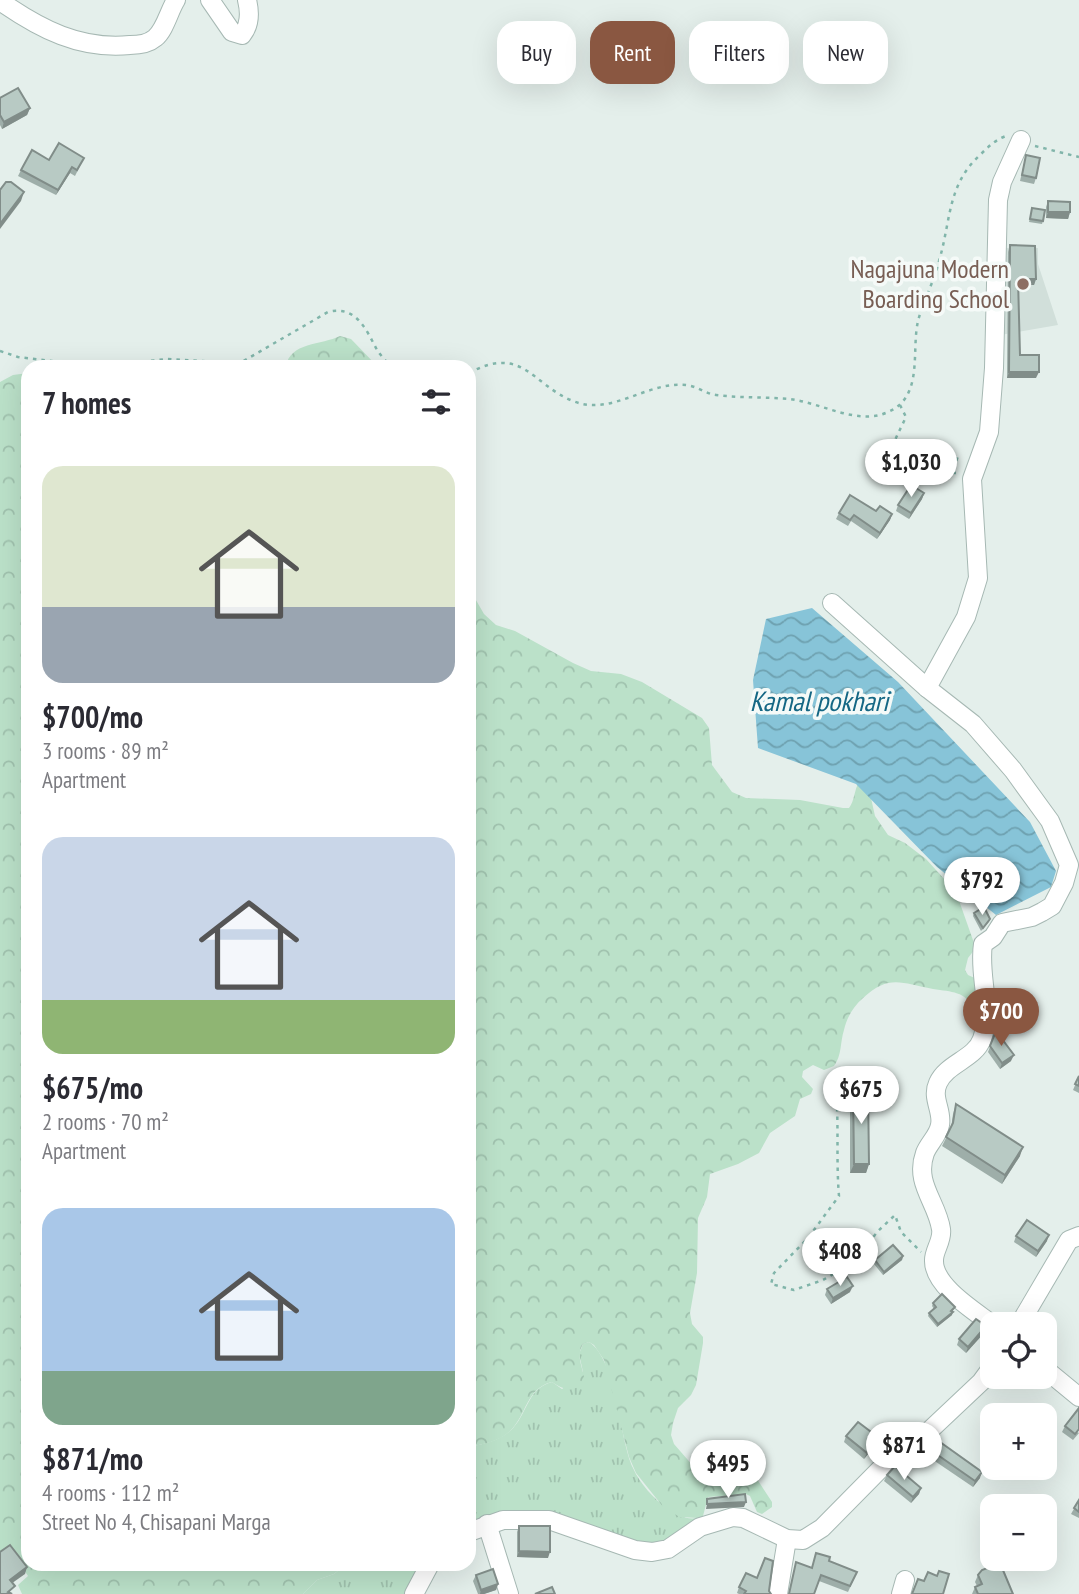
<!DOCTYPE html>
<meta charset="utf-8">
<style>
:root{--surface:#fff;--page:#f7f7f7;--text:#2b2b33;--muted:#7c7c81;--accent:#8a5741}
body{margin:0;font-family:"PT Sans Narrow",sans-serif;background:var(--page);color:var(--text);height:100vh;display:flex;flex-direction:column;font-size:26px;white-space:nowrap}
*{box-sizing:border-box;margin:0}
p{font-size:23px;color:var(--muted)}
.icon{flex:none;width:38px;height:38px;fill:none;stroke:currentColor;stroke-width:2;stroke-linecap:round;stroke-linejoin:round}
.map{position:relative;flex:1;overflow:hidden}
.panel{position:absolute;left:21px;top:360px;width:455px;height:1211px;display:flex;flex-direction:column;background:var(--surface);border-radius:21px;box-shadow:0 7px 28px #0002}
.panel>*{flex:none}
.hud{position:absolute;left:497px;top:21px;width:476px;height:63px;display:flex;gap:14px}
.tools{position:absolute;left:980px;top:1312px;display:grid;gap:14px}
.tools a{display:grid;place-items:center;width:77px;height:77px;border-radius:14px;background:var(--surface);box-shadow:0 7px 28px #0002;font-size:35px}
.price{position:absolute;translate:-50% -60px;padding:0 16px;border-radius:24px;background:#fff;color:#222;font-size:23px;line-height:46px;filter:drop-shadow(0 2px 4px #0008)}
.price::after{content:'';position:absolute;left:50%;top:42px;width:21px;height:16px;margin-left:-10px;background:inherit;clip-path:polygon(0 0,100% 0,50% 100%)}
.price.selected{background:var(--accent);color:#fff}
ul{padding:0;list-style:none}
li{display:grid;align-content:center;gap:14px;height:371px;padding:0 21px}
li span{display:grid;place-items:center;height:217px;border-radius:21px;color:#555}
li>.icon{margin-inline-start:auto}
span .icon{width:126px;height:126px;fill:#fffc;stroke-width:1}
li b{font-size:30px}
h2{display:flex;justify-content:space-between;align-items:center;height:84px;padding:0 21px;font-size:30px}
.tag{padding:0 24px;border-radius:21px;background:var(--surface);box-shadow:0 7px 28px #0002;font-size:24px;line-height:63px}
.tag.selected{background:var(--accent);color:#fff}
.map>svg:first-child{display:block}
.built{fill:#d1dfda}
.grass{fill:url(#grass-tufts)}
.forest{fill:url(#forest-crowns)}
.water{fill:url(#water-waves)}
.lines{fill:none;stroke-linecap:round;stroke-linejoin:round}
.minor-casing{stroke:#a6b8b3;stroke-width:20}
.path{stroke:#81b5aa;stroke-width:2.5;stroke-dasharray:3.5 5;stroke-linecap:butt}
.minor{stroke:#fff;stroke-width:18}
.wall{fill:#9eaea9}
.shaded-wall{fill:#818d89}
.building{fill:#b8cac4;stroke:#818d89;stroke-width:2}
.education-dot{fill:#8d6e63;stroke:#f5faf8;stroke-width:2.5}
.labels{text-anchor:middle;stroke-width:7;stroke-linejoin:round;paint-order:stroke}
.education-label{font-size:26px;fill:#785e54;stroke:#f5faf8;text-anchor:end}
.water-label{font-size:28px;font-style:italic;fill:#156784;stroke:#f5faf8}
</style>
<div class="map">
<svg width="1079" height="1594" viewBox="0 0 1079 1594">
<defs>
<pattern id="grass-tufts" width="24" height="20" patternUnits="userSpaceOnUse" patternTransform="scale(1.75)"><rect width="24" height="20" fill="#bbe1c9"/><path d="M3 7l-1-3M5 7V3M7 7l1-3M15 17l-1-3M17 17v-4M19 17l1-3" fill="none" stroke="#a0c2ae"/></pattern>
<pattern id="forest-crowns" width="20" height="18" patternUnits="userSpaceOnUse" patternTransform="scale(1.75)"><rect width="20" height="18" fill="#bbe1c9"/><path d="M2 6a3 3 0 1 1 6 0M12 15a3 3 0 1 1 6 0" fill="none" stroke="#a0c2ae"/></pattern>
<pattern id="water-waves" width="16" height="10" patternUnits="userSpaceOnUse" patternTransform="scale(1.75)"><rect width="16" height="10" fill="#87c4d8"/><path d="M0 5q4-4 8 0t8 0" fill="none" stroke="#6ea1b0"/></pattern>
</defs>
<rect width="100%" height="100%" fill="#e4efeb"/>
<path class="built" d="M1003,248H1038V264L1058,325L1000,335Z"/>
<g class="grass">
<path d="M589,1342C617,1360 619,1438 633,1468C640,1484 654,1499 668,1509C679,1516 690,1522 703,1516L707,1523L654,1549L537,1516L469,1528V1447C483,1444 499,1441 510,1431C528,1415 526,1389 552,1382L562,1389L583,1372L579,1354L583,1344Z"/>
<path d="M345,1565H426L410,1594H303L317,1580L334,1574Z"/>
</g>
<g class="forest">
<path d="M340,336L351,339L378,367H286C289,342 322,345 340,336Z"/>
<path d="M28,373V1564L345,1565L334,1574L317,1580L303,1594H22L18,1585L28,1576L9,1547L0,1552V382L13,375Z"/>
<path d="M469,588L484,614L496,625L515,631L573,663L591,671L621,674L642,682L702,718L709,728L712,765L732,792L746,798L800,800L843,808H849C855,800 854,790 859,782L869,789L875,816L888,835L905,843L926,859L956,892L974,943L975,949L968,958L965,970L968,975L979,980L980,1009H974C965,991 952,992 933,989C901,983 889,974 863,998C853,1007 847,1017 844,1030C840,1042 842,1055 834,1066L824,1070L813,1065L803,1071L802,1077L813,1089L811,1094L800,1099L795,1116L770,1133L759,1153L738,1164L710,1174L707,1197L698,1218L697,1273L690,1313L692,1324L703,1337V1343L696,1385L691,1395L678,1408L673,1423L671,1435L674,1444L694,1467L704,1471L744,1470L753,1473L772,1502V1507L762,1514L757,1512L750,1496L746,1494L708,1497L703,1516L698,1518L680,1517L664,1508L636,1473L629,1457L604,1360L594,1345L589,1342L583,1344C576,1356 582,1365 584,1377C579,1395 563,1390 552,1382C526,1388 527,1415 510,1431C499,1442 483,1444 469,1447Z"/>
</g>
<path class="water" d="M812,608L898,682L1030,822L1056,871L1051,887L996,915L937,867L856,784L758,748L753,680L766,619Z"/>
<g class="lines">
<defs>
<g id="minor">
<path d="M210,0L232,32L242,35C250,25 250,12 247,0"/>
<path d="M0,1C40,29 80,50 130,45C139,45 148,44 155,38C165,30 169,11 176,0"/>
<path d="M832,603L927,688L973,724L1013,770L1050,821L1069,865L1064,883L1052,906L1042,912L1032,917L1002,923L993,937L983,944C978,975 993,1008 982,1039C975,1059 947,1063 938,1083C931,1098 943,1111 940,1125C938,1136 929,1143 925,1153C914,1183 937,1202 941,1229C943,1240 934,1250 934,1260C933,1286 975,1311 993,1325"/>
<path d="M927,688L966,617L978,578L972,479L989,432L994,368L998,200L1002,182L1021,140"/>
<path d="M1019,1325L1069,1240L1079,1236"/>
<path d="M1045,1369L1079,1397"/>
<path d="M487,1524L509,1594"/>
<path d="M469,1532L503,1520H549L635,1550L652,1552L668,1549L700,1527L733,1517L743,1518L787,1539L803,1540L822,1528L897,1452L929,1431L981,1382L992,1367"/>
<path d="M414,1594L430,1564"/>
<path d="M778,1594L787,1539"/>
<path d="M901,1594L905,1580"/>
</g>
</defs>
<use href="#minor" class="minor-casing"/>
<g class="path">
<path d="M1035,146L1079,157"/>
<path d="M0,351L18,357L101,367L166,359L240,363L328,312C356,305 366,329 377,350C381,356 387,362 392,368"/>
<path d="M469,373C523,344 532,385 573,401C611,417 647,381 686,385C697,386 706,394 716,395C741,398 766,397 790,399C822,403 858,426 888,412C924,397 911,351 918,321C923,301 934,282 939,261C951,221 947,185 980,155C988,147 995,140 1006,136"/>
<path d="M900,405L906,417L894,442L914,443L910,458L949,452L958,456L952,473H957"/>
<path d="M836,1091C839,1126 836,1161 839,1196L808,1238L774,1273L771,1284L794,1290L823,1280L856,1261L877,1232L895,1215L901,1232L921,1252"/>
</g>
<use href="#minor" class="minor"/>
</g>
<g class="wall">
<path d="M0,98L30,108L27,115L2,129L0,125Z"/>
<path d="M1026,155L1036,178L1034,184L1020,181Z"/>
<path d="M84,158L75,176L70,173L56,195L18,176L21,170L49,160Z"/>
<path d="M1048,201L1070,212L1068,219L1046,218V207Z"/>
<path d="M1032,208L1043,221L1042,224L1029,222Z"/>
<path d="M1010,245L1036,279L1034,285H1018L1020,355L1036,378H1007L1008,252Z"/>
<path d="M924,493L922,499L909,519L896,511L898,505Z"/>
<path d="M876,511L892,514L890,520L877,539L851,521L848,526L836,519L839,513Z"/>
<path d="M974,913L990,919L989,922L981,931L973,916Z"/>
<path d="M996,1031L1011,1061L1000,1069L988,1052Z"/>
<path d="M1079,1076V1093L1073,1090Z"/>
<path d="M853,1087L869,1164L866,1173H850V1096Z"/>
<path d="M956,1104L1020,1156L1002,1184L942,1146L951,1128L953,1114Z"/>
<path d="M1016,1236L1047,1241L1036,1257L1014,1242Z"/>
<path d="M903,1256L902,1260L883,1275L874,1264L875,1260Z"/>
<path d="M827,1289L850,1292L831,1304L825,1295Z"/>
<path d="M933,1303L955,1307L952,1312V1315L937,1327L928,1316L929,1313L934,1309L932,1306Z"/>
<path d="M984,1333L966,1353L957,1345L959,1339Z"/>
<path d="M1065,1426L1079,1433L1073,1440L1062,1432Z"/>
<path d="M846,1436L879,1438L876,1444L864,1459L844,1442Z"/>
<path d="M922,1444L980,1478L973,1487L920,1451Z"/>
<path d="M887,1475L921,1488L919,1494L911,1503L884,1481Z"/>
<path d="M1079,1500V1518L1071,1514Z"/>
<path d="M519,1526L548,1558L517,1557V1532Z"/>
<path d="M829,1561L857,1572L848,1592L819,1581L814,1594H789L796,1562L811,1568Z"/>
<path d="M476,1575L498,1584L496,1590L484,1594H478L473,1581Z"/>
<path d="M978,1575L1013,1594H972L975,1587L977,1586L975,1582Z"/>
<path d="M739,1587L769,1591L771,1594H739L737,1593Z"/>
</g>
<g class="shaded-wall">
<path d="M30,108L27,115L2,129L4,122Z"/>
<path d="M72,167L70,173L56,195L58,190Z"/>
<path d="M24,192L21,201L0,229V224Z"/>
<path d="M1048,212H1070L1068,219L1046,218Z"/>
<path d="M1018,279H1036L1034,285H1016Z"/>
<path d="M1009,372H1039L1036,378H1007Z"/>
<path d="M924,493L922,499L909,519L911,513Z"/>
<path d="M892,514L890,520L877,539L880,533Z"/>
<path d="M1014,1055L1011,1061L1000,1069L1002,1063Z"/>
<path d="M1023,1147L1020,1156L1002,1184L1005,1175Z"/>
<path d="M854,1164H869L866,1173H850Z"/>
<path d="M1049,1235L1047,1241L1036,1257L1038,1251Z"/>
<path d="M903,1256L902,1260L883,1275L884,1272Z"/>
<path d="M853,1286L850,1292L831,1304L833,1298Z"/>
<path d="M953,1312L952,1315L937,1327L938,1324Z"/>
<path d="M986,1326L984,1333L966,1353L968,1347Z"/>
<path d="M879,1438L876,1444L864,1459L867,1453Z"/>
<path d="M982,1472L980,1478L973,1487L975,1481Z"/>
<path d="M921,1488L919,1494L911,1503L913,1497Z"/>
<path d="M746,1502L744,1507L706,1509L707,1504Z"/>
<path d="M519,1551L550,1552L548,1558L517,1557Z"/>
<path d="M27,1567L25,1574L8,1586L10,1580Z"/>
<path d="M498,1584L496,1590L484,1594H480L481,1590Z"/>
</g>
<g class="building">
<path d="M18,88L30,108L4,122L0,115V98Z"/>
<path d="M59,143L84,158L77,170L72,167L58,190L21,170L32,150L49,160Z"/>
<path d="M1026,155L1040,158L1036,178L1022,175Z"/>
<path d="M6,182H11L24,192L0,224V190Z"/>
<path d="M1048,201L1070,202V212H1048Z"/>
<path d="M1032,208L1045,210L1043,221L1030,219Z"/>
<path d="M1010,245L1035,246L1036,279H1018L1020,355H1039V372H1009Z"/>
<path d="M911,485L924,493L911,513L898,505Z"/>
<path d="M850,495L876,511L880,506L892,514L880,533L854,515L850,520L839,513Z"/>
<path d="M984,907L990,919L983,928L974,913Z"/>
<path d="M996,1031L1014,1055L1002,1063L990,1046Z"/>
<path d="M1079,1076V1086L1075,1084Z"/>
<path d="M853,1087H868L869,1164H854Z"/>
<path d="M956,1104L1023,1147L1005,1175L946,1137L953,1123Z"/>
<path d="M1027,1220L1049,1235L1038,1251L1016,1236Z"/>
<path d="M893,1245L903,1256L884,1272L875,1260Z"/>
<path d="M847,1277L853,1286L833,1298L827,1289Z"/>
<path d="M942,1294L955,1307L951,1311L953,1312L938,1324L929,1313L936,1307L933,1303Z"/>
<path d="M976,1319L986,1326L968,1347L959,1339Z"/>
<path d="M1079,1408V1429L1075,1434L1065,1426Z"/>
<path d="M858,1422L879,1438L867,1453L846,1436Z"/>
<path d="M933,1437L982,1472L975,1481L922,1444Z"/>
<path d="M895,1466L921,1488L913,1497L887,1475Z"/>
<path d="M745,1494L746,1502L707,1504V1499Z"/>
<path d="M1079,1500V1512L1074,1508Z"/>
<path d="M519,1526H550V1552L519,1551Z"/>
<path d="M10,1545L27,1567L10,1580L15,1586L8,1592L12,1594H0V1552Z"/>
<path d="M816,1553L830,1557L829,1561L857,1572L850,1586L821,1575L814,1594H789L796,1562L812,1568Z"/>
<path d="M765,1558L773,1561L769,1591L771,1594H744L746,1591L739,1587L746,1573L757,1578Z"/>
<path d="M1000,1563L1013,1594H978L975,1587L982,1584L978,1575L982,1570Z"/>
<path d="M493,1569L498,1584L481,1590L476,1575Z"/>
<path d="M939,1571L949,1574L943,1594H912L918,1579L924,1581L928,1572L937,1576Z"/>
<path d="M552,1587L555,1594H535Z"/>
</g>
<circle class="education-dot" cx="1023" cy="284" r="7"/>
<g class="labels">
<g class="education-label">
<text x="1009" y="278">Nagajuna Modern<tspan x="1009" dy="30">Boarding School</tspan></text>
</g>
<g class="water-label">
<text x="819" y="711">Kamal pokhari</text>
</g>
</g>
</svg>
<div class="tools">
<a><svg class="icon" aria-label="locate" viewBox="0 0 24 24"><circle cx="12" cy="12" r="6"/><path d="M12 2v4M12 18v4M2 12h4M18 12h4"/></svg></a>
<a>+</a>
<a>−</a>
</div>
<b class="price" style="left:911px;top:499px">$1,030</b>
<b class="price" style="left:982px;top:917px">$792</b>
<b class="price selected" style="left:1001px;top:1048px">$700</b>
<b class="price" style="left:861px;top:1126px">$675</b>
<b class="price" style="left:840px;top:1288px">$408</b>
<b class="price" style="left:904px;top:1482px">$871</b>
<b class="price" style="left:728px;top:1500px">$495</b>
<div class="hud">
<a class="tag">Buy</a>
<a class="tag selected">Rent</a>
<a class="tag">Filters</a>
<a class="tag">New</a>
</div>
<section class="panel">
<h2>7 homes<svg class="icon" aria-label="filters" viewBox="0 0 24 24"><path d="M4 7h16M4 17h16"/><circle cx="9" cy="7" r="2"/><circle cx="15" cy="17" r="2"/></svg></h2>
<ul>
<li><span style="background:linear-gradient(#dfe7d0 65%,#9aa5b1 0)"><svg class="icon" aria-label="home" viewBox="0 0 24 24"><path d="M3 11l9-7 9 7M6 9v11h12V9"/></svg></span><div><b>$700/mo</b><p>3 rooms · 89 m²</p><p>Apartment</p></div></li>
<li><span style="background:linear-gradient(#c9d6e8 75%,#8fb573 0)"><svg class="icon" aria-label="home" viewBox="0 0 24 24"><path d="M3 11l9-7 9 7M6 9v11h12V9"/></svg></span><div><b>$675/mo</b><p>2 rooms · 70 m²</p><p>Apartment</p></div></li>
<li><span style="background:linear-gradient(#a9c7e8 75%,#7fa58c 0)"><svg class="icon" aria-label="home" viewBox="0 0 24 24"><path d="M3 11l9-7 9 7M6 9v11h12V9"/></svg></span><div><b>$871/mo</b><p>4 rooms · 112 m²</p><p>Street No 4, Chisapani Marga</p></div></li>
</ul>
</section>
</div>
